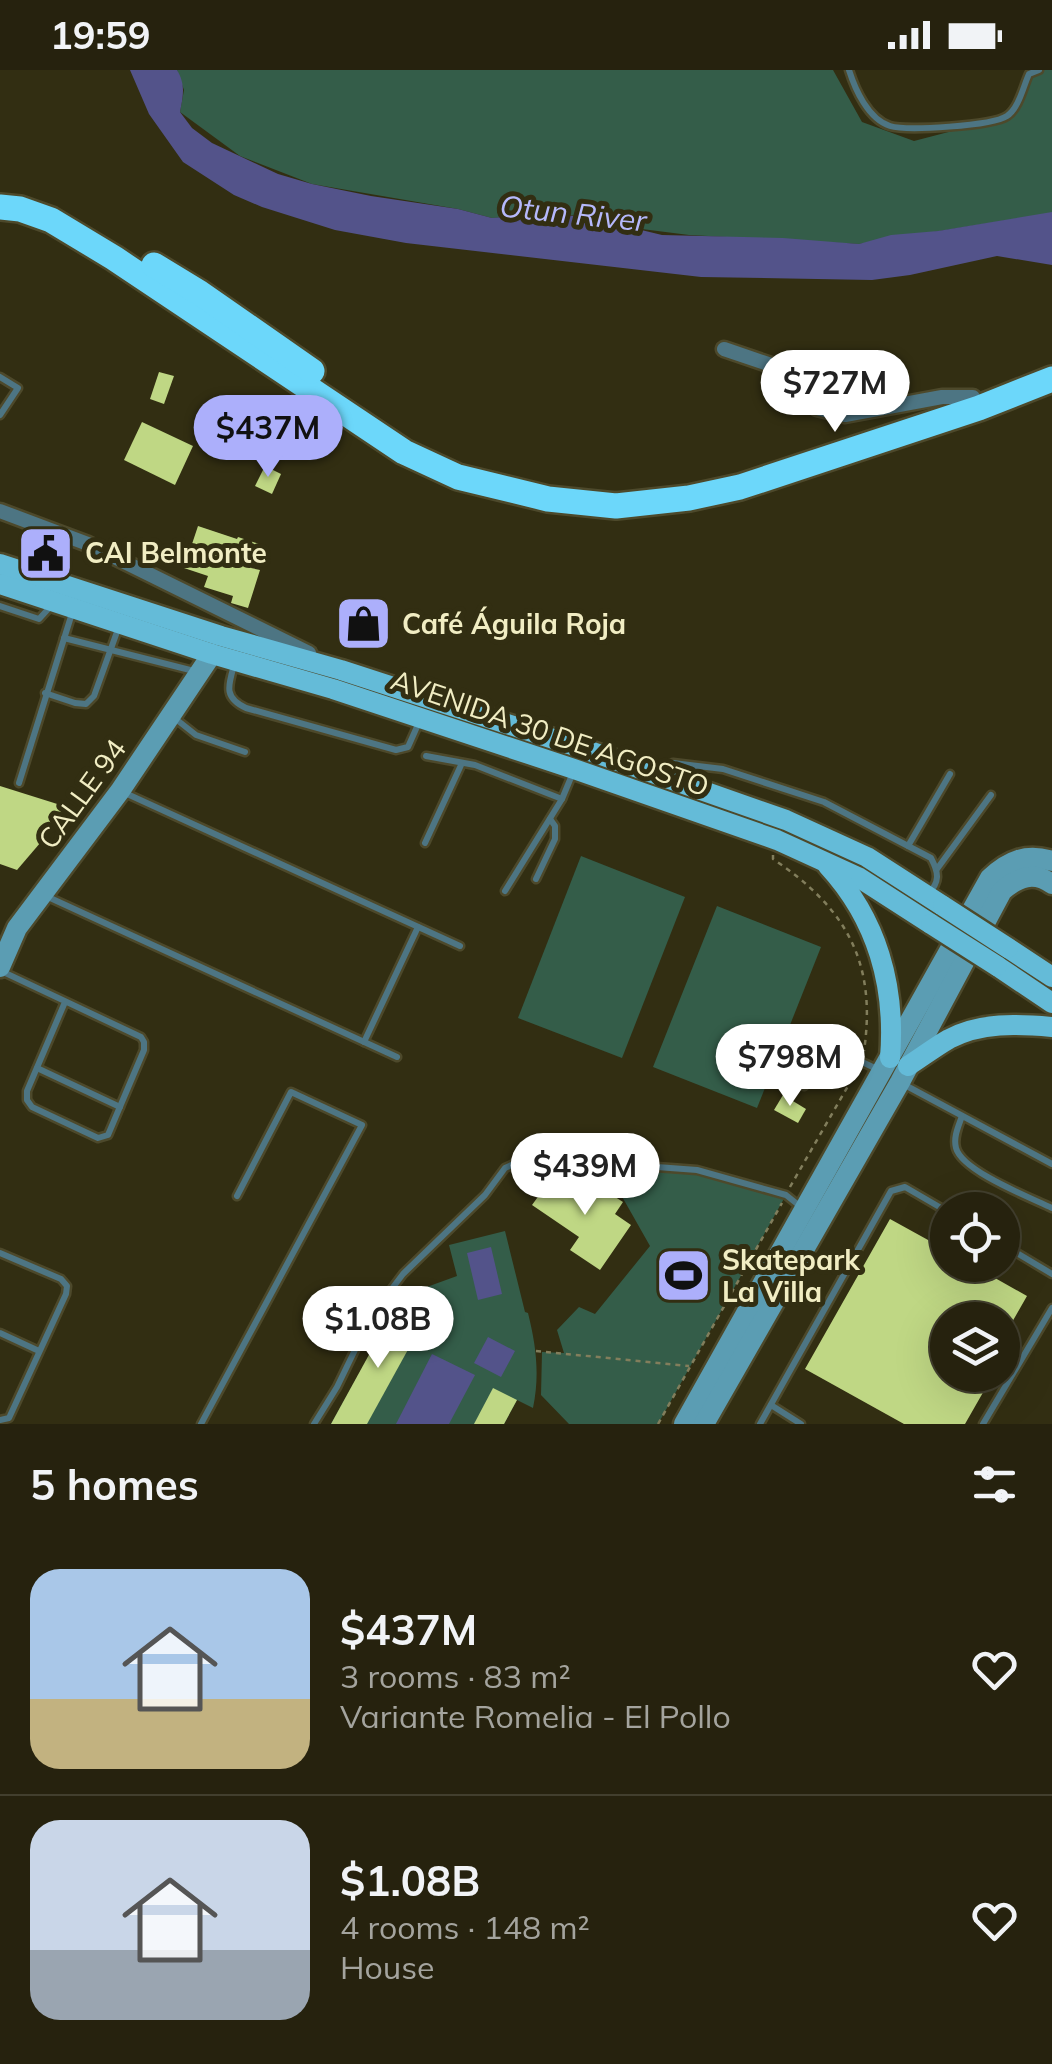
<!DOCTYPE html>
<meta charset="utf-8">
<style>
:root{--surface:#26220e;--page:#2e2a17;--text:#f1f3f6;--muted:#a4a49e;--line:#423f2e;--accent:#acaffb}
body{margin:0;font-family:Mulish,sans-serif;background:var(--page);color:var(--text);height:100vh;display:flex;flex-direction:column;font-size:38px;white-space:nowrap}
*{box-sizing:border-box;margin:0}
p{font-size:32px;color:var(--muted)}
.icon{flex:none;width:55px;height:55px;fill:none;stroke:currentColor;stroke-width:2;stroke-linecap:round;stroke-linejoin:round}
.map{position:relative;height:1354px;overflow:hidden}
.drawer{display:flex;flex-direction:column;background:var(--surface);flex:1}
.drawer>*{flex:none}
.fabs{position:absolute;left:930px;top:1122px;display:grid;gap:20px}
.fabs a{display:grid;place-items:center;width:90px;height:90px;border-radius:50%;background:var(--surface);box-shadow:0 10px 40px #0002,0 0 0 2px var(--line);font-size:50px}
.price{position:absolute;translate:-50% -85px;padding:0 22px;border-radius:35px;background:#fff;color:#222;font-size:32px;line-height:65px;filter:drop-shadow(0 2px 5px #0008)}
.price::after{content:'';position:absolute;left:50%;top:60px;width:30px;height:22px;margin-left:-15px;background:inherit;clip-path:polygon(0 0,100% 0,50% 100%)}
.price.on{background:var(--accent);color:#111}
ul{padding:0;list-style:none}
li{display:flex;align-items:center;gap:30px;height:250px;padding:0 30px}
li+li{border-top:2px solid var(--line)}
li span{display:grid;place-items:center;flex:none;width:280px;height:200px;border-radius:30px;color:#555}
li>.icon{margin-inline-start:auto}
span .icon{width:120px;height:120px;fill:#fffc;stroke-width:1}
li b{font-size:42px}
h2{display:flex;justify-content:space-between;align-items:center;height:120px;padding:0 30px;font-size:42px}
.status{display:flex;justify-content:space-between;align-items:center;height:70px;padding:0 50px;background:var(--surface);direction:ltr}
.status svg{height:28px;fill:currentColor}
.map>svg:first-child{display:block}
.green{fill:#345d49}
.water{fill:#53538a}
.building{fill:#bfd784}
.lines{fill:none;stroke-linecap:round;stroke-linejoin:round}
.lane-casing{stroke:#4d492b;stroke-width:11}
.street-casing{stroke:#4d492b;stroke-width:19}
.secondary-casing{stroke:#4d492b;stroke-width:25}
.primary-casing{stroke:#4d492b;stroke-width:25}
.highway-casing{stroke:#4d492b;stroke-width:30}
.path{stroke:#827e5c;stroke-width:2.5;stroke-dasharray:5 5;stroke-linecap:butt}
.lane{stroke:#4d7583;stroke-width:6}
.street{stroke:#4d7583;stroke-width:14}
.secondary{stroke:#5b9db3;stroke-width:20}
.primary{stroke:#64bbd8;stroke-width:20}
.highway{stroke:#6cd7fa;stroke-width:25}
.primary-bridge-casing{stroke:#4d492b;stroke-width:25;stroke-linecap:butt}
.primary-bridge{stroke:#64bbd8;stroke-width:20}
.labels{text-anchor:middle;stroke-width:10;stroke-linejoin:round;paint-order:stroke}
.poi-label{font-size:28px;font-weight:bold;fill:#f1edc3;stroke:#322e12;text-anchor:start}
.street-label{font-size:28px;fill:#f1edc3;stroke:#322e12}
.water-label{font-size:30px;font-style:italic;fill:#b5b8fb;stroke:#322e12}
</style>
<div class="status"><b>19:59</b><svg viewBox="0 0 49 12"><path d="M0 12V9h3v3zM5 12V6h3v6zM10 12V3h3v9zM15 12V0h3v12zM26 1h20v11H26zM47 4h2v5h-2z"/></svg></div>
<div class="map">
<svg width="1052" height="1354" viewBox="0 0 1052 1354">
<rect width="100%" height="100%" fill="#322e12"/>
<g class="green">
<path d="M177,0H833L862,52L914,71L1006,47L1029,4L1038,0H1052V143L859,174L689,165L626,157L566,144L492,148L458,139L312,114L240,86L180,42L184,20Z"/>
<path d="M581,786L685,827L622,988L518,948Z"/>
<path d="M717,836L821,877L757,1038L653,997Z"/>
<path d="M603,1093L697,1100L786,1125L658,1354H569L541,1325L542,1282L564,1283L557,1260L579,1237L595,1244L650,1176Z"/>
<path d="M505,1161L525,1242L528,1243C536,1275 540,1305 533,1338L517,1330L504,1354H331L402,1226L457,1206L449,1175Z"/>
</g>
<g class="water">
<path d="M130,0H177C186,15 183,26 180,42L192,58L212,73L278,104L312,114L371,126L458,139L492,148L551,143L596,149L662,165L783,168L859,174L891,165L938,161L1052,142V195L997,186L910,205L872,210L701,207L406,173L335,160L262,137L234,125L183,92L149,44Z"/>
<path d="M491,1177L502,1224L478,1230L467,1183Z"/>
<path d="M488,1267L515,1281L501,1307L474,1293Z"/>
<path d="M432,1284L475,1305L449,1354H396Z"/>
</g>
<g class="building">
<path d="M159,302L174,306L164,334L150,329Z"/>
<path d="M142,352L193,376L175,415L124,390Z"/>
<path d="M265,396L281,404L272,424L255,416Z"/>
<path d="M198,456L237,469L238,467L259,474L251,498L260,500L248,538L231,533L233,526L204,517L208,506L184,498Z"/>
<path d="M363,530L384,541L364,579L342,567Z"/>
<path d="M0,716L70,738L17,800L0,794Z"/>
<path d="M783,1025L806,1039L798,1053L774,1040Z"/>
<path d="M556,1102L591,1126L598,1116L623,1132L615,1144L631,1155L600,1200L570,1180L579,1167L532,1135Z"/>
<path d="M890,1149L948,1181V1195H972L1027,1226L1007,1261L1015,1266L1002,1287V1250H948V1305H993L965,1354H904L805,1299Z"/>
<path d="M393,1241L421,1256L367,1354H331Z"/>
<path d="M493,1318L517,1330L504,1354H474Z"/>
</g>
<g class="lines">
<defs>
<g id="lane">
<path d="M849,0C855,19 868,49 890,56C907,61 992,56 1007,46C1019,38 1023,17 1029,4L1039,0"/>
<path d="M0,307L18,318L0,345"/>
<path d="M0,536L39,549L51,536"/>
<path d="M64,568L194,601"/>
<path d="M235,592C229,614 222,627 246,638L396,680L408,677L420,650"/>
<path d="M45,623L75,633L86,634L94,626L118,559"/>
<path d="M172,646L196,665L245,682"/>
<path d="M426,686L475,695L562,729"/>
<path d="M660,698L673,693L723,699L824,732L931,788C939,803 940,812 928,824"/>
<path d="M19,713L73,540"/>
<path d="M125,723L460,876"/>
<path d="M425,773L462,693"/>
<path d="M908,776L950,704"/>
<path d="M937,799L991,725"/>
<path d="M536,809L555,769V756L550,749"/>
<path d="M505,821L562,729L572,705"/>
<path d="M48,827L397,987"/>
<path d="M1,901L141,967L144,972V980L108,1065L98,1068L32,1037L27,1030V1021L65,932"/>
<path d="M364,972L418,857"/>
<path d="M37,998L120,1037"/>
<path d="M903,1014L1052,1094"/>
<path d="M804,1016L829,980L841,982L879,1000"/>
<path d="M962,1046C959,1055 953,1067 956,1078C962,1101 1029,1127 1052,1138"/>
<path d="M1002,1174L1052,1204"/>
<path d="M0,1183L61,1209L67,1216L66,1224L9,1348L0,1350"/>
<path d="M0,1263L39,1281"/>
<path d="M771,1335L801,1354"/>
<path d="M201,1354L362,1055L291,1022L237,1126"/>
<path d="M314,1354L337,1317L372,1245L403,1204L485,1125L505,1098L518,1092L536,1088L697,1100L786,1125L801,1137"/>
<path d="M760,1354L891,1121L905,1117L948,1142"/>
<path d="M983,1354L1052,1238"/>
</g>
<g id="street">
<path d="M724,279L771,295L802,318L817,338L845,345L942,327H973"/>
<path d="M0,441L88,474L309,583"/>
</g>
<g id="secondary">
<path d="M0,897L17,858L120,721L212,584"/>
<path d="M684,1354L990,808C1009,790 1027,783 1052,791"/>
<path d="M704,1354L900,1012L1002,821C1018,807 1034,801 1052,814"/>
</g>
<g id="primary">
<path d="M0,494L221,566L341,600L581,678L786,750L867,787L943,836"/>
<path d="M0,514L212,584L333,619L574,699L777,770L858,807L931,854"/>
<path d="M828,796C877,849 896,916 890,988"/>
<path d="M1008,878L1052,907"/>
<path d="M997,896L1052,933"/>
<path d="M908,996C922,987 935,977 949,969C981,952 1017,954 1052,957"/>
</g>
<g id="highway">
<path d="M0,137L20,139L51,150L114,188L404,382L458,407L548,429L616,436L689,428L740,417L979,338L1052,309"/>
<path d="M154,195L200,223L312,301"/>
</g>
</defs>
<use href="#lane" class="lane-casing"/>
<use href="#street" class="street-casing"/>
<use href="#secondary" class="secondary-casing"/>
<use href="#primary" class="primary-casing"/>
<use href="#highway" class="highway-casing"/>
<g class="path">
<path d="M773,785V789C846,838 877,892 864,981"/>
<path d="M790,1117L856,1002"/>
<path d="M536,1281L689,1296"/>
<path d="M658,1354L782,1133"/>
</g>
<use href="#lane" class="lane"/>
<use href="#street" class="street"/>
<use href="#secondary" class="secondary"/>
<use href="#primary" class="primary"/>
<use href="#highway" class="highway"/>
<defs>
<g id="primary-bridge">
<path d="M943,836L1008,878"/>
<path d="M931,854L997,896"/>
</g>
</defs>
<use href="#primary-bridge" class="primary-bridge-casing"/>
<use href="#primary-bridge" class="primary-bridge"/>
</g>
<defs>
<symbol id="civic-square" viewBox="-11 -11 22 22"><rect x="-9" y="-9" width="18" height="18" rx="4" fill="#acaffb" stroke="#322e12"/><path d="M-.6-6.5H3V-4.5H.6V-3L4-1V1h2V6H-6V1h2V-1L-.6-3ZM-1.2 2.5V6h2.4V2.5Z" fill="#111"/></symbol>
<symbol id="shop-square" viewBox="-11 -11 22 22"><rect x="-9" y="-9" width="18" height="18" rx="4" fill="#acaffb" stroke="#322e12"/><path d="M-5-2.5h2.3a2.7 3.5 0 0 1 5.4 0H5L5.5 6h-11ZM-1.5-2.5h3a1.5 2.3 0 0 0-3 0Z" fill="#111"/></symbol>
<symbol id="stadium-square" viewBox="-11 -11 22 22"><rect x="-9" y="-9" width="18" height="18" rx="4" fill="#acaffb" stroke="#322e12"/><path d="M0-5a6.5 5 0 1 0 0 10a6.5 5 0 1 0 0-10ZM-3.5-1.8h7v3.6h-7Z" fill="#111"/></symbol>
</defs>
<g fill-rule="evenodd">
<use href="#civic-square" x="14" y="452" width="63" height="63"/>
<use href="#shop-square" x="332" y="522" width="63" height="63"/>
<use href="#stadium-square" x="652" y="1174" width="63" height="63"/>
</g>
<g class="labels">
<g class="poi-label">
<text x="85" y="493">CAI Belmonte</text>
<text x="402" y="564">Café Águila Roja</text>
<text x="722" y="1200">Skatepark<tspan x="722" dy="32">La Villa</tspan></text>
</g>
<g class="street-label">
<text transform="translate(550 663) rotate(19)" y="10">AVENIDA 30 DE AGOSTO</text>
<text transform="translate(82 724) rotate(-54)" y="10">CALLE 94</text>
</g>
<g class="water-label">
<text transform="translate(573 144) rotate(6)" y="10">Otun River</text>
</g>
</g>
</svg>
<div class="fabs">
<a><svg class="icon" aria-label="locate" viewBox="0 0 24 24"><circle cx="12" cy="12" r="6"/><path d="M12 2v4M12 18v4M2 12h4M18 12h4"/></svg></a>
<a><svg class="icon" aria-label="layers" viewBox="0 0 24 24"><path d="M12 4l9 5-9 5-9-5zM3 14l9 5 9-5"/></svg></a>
</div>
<b class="price" style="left:835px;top:365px">$727M</b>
<b class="price on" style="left:268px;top:410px">$437M</b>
<b class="price" style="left:790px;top:1039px">$798M</b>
<b class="price" style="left:585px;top:1148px">$439M</b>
<b class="price" style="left:378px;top:1301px">$1.08B</b>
</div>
<section class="drawer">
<h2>5 homes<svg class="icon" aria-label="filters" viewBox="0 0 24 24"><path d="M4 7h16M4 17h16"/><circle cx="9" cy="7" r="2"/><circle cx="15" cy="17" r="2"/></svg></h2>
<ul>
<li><span style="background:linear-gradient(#a9c7e8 65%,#c2b280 0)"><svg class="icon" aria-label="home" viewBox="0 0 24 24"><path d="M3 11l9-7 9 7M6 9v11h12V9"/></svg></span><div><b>$437M</b><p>3 rooms · 83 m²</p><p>Variante Romelia - El Pollo</p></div><svg class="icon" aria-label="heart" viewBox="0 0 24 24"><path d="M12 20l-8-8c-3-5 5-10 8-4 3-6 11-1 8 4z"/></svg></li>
<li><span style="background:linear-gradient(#c9d6e8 65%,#9aa5b1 0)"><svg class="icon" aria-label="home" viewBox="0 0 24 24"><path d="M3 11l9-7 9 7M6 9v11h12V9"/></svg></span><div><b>$1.08B</b><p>4 rooms · 148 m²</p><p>House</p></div><svg class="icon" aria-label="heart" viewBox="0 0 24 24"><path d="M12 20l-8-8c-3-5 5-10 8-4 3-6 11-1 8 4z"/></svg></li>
</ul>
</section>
